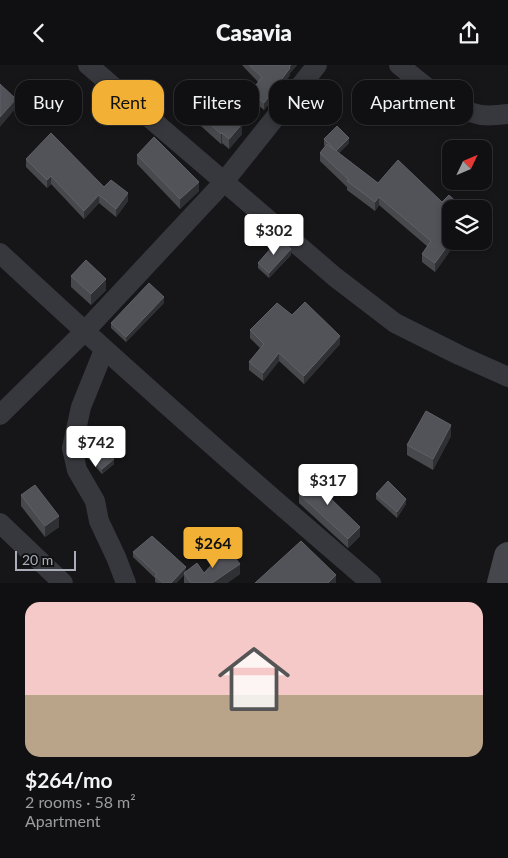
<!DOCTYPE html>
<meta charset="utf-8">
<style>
:root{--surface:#101012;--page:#19191b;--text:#f1f3f6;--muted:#9c9d9f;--line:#303032;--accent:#f2b134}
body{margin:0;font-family:Lato,sans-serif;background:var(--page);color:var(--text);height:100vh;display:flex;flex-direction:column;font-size:19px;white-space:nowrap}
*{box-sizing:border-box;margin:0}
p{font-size:16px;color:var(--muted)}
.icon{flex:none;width:28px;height:28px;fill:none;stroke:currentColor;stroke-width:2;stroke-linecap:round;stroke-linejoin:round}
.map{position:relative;height:518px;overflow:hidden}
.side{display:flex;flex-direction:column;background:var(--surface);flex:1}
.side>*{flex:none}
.banner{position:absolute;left:15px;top:15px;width:479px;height:45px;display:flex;gap:10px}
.needle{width:32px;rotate:46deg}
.tools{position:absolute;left:442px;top:75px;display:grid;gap:10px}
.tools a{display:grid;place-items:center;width:50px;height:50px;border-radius:10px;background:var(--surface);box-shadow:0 2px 8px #0003,0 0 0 1px var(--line);font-size:25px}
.scale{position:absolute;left:15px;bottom:12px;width:61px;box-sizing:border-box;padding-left:5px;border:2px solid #a8adb8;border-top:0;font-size:14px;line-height:18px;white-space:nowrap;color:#a8adb8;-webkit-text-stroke:4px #111113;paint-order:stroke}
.price{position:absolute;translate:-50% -42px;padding:0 11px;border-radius:5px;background:#fff;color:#222;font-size:16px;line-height:32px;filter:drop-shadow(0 1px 2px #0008)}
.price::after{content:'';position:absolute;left:50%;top:30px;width:15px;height:11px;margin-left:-8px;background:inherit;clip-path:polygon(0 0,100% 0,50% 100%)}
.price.current{background:var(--accent);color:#111}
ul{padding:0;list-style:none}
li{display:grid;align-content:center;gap:10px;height:265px;padding:0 25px}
li span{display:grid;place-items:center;height:155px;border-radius:15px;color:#555}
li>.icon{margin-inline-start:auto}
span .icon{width:90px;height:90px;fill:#fffc;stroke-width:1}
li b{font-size:21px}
.pill{padding:0 18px;border-radius:15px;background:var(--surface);box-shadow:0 2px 8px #0003,0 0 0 1px var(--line);font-size:18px;line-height:45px}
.pill.current{background:var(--accent);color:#111}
header{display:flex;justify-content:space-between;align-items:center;height:65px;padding:0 25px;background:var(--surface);font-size:22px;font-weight:800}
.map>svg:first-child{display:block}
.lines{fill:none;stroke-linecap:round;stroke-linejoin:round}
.street{stroke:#37383d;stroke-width:20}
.secondary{stroke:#45474d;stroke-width:28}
.wall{fill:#47494d}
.shaded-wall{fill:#2f3033}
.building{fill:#525359;stroke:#5f6168}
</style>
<header><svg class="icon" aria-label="back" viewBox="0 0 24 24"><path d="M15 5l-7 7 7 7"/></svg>Casavia<svg class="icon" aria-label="share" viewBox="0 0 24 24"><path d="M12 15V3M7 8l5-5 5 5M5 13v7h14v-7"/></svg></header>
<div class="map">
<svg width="508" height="518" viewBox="0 0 508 518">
<rect width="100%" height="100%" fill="#161618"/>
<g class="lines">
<g class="street">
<path d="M88,0L335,212L395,258L459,290L508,312"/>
<path d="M399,0C423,19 449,44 481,50C489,51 500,50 508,49"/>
<path d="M0,188C121,301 245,410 371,518"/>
<path d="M104,285L81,342L72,383L77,405L95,436L99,456L116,492L126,518"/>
<path d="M0,350L84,267L223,118L317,0"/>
<path d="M0,458L63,518"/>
</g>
<path class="secondary" d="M501,518L508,491"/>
</g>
<g class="wall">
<path d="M242,0H297L290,8V10L264,45L251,34V27L258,17Z"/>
<path d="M192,43L242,69L229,84L222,78L221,79L192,53Z"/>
<path d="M324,74L349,78L339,88L451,176H457L435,207L422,197V189L428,182L379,140L375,146L347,125V122L320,96V88L325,81L324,80Z"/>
<path d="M137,90L199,126L180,144L137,99Z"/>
<path d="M26,94L104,122L128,136L116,152L99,138L84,154L51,119L47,123L26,102Z"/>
<path d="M291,190L269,213L258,203V198Z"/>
<path d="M71,211L106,225L91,240L71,222Z"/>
<path d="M164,238L126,277L111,263V258Z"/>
<path d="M292,250L340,279L304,319L279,296L263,316L249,305V297L260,283L250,273V265Z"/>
<path d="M451,371L433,405L407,390V380Z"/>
<path d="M85,382L114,399L102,409L86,391Z"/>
<path d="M299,429L334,431L332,434L360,471L348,483L299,438Z"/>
<path d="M376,429L406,439L397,453L376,434Z"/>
<path d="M21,430L59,462L45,472L21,441Z"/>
<path d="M133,487L186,506L204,508L240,509L227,518H184V510L176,518H157L155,517V513L133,492Z"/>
</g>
<g class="shaded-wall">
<path d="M291,0H297L290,8V10L264,45V38Z"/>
<path d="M16,34V43L0,62V52Z"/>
<path d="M242,59V69L229,84V74Z"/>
<path d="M222,68V78L221,79V69Z"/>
<path d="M349,73V78L336,91V86Z"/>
<path d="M51,111V119L47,123V115Z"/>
<path d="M199,117V126L180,144V134Z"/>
<path d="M128,128V136L116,152V144Z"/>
<path d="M99,130V138L84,154V146Z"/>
<path d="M379,132V140L375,146V137Z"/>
<path d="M451,176H457L435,207V198Z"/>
<path d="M291,184V190L269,213V208Z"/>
<path d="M106,214V225L91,240V229Z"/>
<path d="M164,232V238L126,277V272Z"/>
<path d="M340,271V279L304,319V311Z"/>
<path d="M279,288V296L263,316V308Z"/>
<path d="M451,360V371L433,405V394Z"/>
<path d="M114,394V399L102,409V404Z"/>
<path d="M334,422V431L327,439V430Z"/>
<path d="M406,434V439L397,453V447Z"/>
<path d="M59,451V462L45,472V461Z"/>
<path d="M360,462V471L348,483V474Z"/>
<path d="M240,499V509L227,518H212Z"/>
<path d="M186,502V508H184V510L176,518H171Z"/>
<path d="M336,510V518H328Z"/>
</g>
<g class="building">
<path d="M249,0H291L289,2L290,3L264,38L251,27L262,12Z"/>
<path d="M0,19L16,34L0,52Z"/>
<path d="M206,27L242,59L229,74L222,68L221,69L192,43Z"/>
<path d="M337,61L349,73L336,86L324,74Z"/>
<path d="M51,68L104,122L111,115L128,128L116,144L99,130L84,146L51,111L47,115L26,94Z"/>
<path d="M154,72L199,117L180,134L137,90Z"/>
<path d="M327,79L378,118L398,95L442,137L449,130L464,144H451V176L435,198L422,189L431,176L379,132L375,137L347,116L349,115L320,88Z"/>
<path d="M279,174L291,184L269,208L258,198Z"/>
<path d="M86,195L106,214L91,229L71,211Z"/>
<path d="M149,218L164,232L126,272L111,258Z"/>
<path d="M305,237L340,271L304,311L279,288L263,308L249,297L264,279L250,265L277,238L292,250Z"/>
<path d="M426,346L451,360L433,394L407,380Z"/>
<path d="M96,373L114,394L102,404L86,386L85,382Z"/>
<path d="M320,408L334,422L327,430L360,462L348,474L299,429Z"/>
<path d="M388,416L406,434L397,447L376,429Z"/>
<path d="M35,420L59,451L45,461L21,430Z"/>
<path d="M152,471L186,502L171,518H163L155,511L157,509L133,487Z"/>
<path d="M301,476L336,510L328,518H255Z"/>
<path d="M227,483L240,499L212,518H191L184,508L197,498L204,508Z"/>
</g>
</svg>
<div class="tools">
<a><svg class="needle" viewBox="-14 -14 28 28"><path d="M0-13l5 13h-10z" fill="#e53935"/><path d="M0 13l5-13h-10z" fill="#9c9d9f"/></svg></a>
<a><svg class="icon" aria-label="layers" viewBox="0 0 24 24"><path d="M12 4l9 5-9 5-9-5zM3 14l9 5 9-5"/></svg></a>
</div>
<div class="scale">20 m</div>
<b class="price" style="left:274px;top:191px">$302</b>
<b class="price" style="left:96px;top:403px">$742</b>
<b class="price" style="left:328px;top:441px">$317</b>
<b class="price current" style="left:213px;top:504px">$264</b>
<div class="banner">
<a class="pill">Buy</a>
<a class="pill current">Rent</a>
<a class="pill">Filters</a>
<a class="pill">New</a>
<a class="pill">Apartment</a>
</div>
</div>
<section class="side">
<ul>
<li><span style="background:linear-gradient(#f6c9c9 60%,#b9a48a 0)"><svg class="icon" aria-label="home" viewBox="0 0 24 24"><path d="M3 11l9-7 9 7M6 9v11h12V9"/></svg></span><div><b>$264/mo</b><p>2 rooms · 58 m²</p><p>Apartment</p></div></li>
</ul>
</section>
